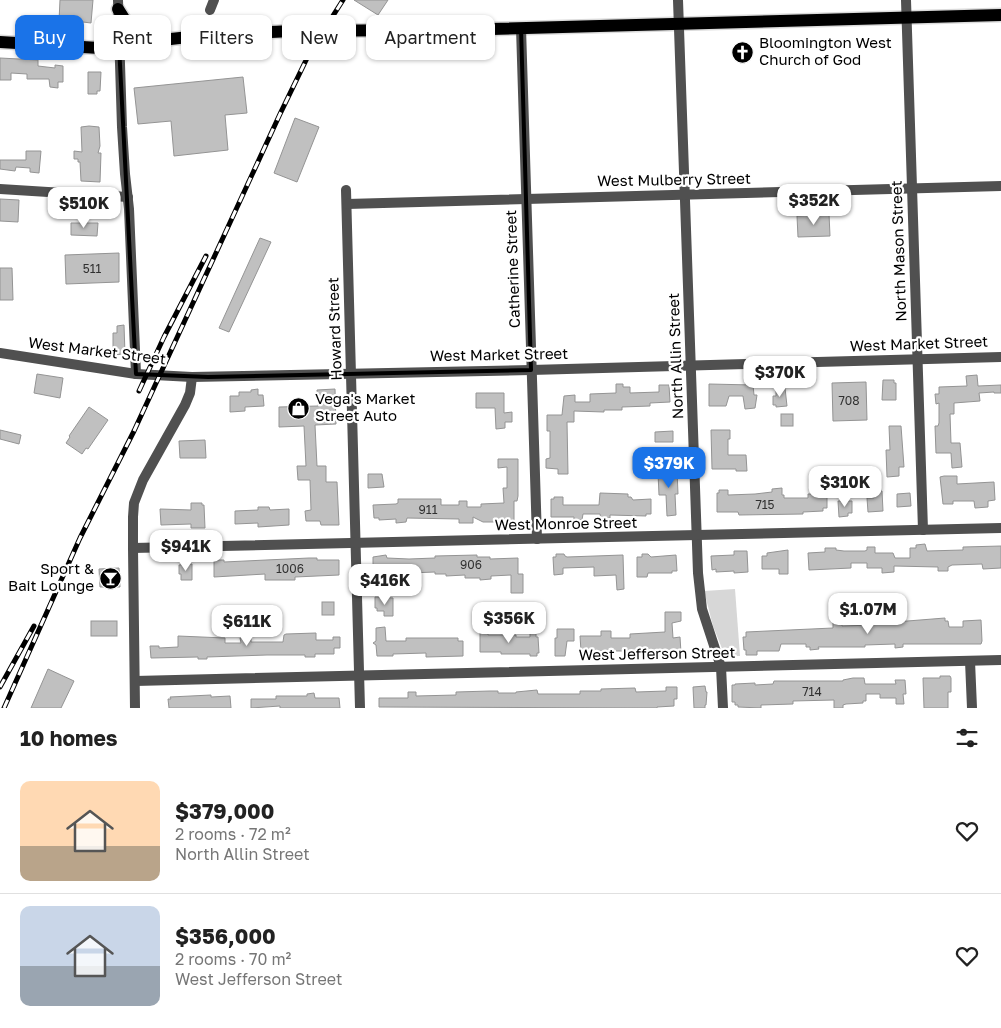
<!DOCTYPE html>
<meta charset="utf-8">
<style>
:root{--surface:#fff;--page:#f2f2f2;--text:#222;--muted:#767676;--line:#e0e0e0;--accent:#1a73e8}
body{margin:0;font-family:"Golos Text",sans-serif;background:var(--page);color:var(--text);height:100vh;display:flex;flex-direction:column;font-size:19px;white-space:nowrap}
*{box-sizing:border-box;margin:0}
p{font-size:16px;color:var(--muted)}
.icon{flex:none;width:28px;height:28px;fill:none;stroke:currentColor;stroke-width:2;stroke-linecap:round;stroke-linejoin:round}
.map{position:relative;height:708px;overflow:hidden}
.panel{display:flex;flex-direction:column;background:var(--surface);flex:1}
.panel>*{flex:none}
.banner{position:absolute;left:15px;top:15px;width:500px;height:45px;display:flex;gap:10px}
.price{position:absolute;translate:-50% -42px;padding:0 11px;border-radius:10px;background:#fff;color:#222;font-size:16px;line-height:32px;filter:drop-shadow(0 1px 2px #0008)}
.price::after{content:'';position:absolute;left:50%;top:30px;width:15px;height:11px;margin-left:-8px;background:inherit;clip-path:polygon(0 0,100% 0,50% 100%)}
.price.on{background:var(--accent);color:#fff}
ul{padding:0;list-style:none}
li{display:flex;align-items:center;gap:15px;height:125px;padding:0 20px}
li+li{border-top:1px solid var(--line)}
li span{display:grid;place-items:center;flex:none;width:140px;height:100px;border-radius:10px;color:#555}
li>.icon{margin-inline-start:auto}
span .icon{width:60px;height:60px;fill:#fffc;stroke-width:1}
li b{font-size:21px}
h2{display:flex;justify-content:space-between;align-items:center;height:60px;padding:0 20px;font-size:21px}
.tag{padding:0 18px;border-radius:10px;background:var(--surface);box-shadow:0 1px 4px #0004;font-size:18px;line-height:45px}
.tag.on{background:var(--accent);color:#fff}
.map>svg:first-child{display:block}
.green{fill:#d7d7d7}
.building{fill:#c0c0c0;stroke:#949494}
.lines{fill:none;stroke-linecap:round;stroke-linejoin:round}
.major-casing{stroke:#dbdbdb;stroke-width:15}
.minor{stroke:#505050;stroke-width:10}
.major{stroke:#000;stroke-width:12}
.rail-casing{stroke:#000;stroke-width:5}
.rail{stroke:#fff;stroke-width:3;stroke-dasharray:9;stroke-linecap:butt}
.major-bridge-casing{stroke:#dbdbdb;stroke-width:15;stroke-linecap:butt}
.major-bridge{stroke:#000;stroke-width:12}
.marked{fill:none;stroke:#000;stroke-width:4;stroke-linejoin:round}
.labels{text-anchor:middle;stroke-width:4.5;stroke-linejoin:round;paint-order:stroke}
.number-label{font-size:12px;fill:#303030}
.poi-label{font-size:15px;fill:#000;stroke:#fff;text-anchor:start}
.street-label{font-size:15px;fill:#000;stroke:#fff}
</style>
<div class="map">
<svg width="1001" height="708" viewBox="0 0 1001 708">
<rect width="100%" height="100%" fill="#fff"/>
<path class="green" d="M735,589L740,656H725L713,626L704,591Z"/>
<g class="building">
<path d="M60,0H93L91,23L83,22V27L73,26L74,22L59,21Z"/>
<path d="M354,0H388L378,15Z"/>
<path d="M0,58L38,60V66L55,68V65L63,66V82H58V88L50,87L49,79H27V74L11,73V80H0Z"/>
<path d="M88,72H101L100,91H97V94H88Z"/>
<path d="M243,77L247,113L225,115L228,150L174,156L171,121L138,124L134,88Z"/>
<path d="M295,118L319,127L297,182L274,173Z"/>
<path d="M89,126L99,127L100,146L98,153H101L100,182L81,181L80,162H78V159H74V151L82,152L81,127Z"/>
<path d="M26,151H41L39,173L30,172V168L16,167L15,171L0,169V160H26Z"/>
<path d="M0,199L19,200L18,222L0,221Z"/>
<path d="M829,214L830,236L798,237L797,216Z"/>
<path d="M71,223H98L97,236L71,235Z"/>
<path d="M260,238L271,242L229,332L219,328Z"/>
<path d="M119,253V282L66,284L65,255Z"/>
<path d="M0,268H12L13,300H0Z"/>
<path d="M124,325L125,354L113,355V333H117V326Z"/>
<path d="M37,374L63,378L60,398L34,393Z"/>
<path d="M977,375L978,386L1001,385V393H994V392L979,393L980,401L954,403V414H950L951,443H960L962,467L952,468L951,453H936L935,426H938L939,423V403L936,404L935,394H939V387L967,386L966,376Z"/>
<path d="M883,380H894V383H896V400H882Z"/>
<path d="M866,382L867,420L833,421L832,383Z"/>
<path d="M616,384H623V387H630V393L659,392V385H669L670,402L650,403V406L622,407V410H604V412L574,411V422H567L568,474H558V469L546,468V459L550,458V431H547V415H562L564,396L575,395V402H590V394L616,393Z"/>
<path d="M709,384L753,385L754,395H757L755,408L745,409L743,396H729L726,406H709Z"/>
<path d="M776,388H785L787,406L776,407V405H773V396H776Z"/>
<path d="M258,389V395H263L264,406L245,407V411L230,412V396H239V392H251V390Z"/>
<path d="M335,389L336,424L315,425L317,466H326V482H337L339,525H321L320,521H306L305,511L311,510L310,480H298L297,466H306L304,426L279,427V407L318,406L317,390Z"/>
<path d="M476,393H504V413L512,412V422H505V428L496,429L495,408H476Z"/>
<path d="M89,407L108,420L88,449L86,448L82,454L66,443L70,437L69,436Z"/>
<rect x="781" y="414" width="12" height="12"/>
<path d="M889,426H901L904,467H899V476L887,477L886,450H890Z"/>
<path d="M0,430L21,435L19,444L0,439Z"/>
<path d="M711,430H730V439H728V455H746L747,471H736V469H712Z"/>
<path d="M673,431V442H655V432Z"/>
<path d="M205,440L206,458H180L179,441Z"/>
<path d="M498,459H518V496L517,501H514V522H483L473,517V523H459V519L407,518L406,522L396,523V519L379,520V518H374L373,505L396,504L398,503V499H441V505H459V501H467V507H481V504L504,503L503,488H507V467L498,468Z"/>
<path d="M665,469L677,470L678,494H675L676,515L667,516L666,495H659L658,473L665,472Z"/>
<path d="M368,474H382L384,487L368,488Z"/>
<path d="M944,476H957V484L994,482L995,500L988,501V507L975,508L974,501H953V504H943L940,477Z"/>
<path d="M782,488V495H784V498H808V494H827V508H823V511L803,512V514L739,515L738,512H717V493H719V490H728V495L755,494L772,492V489Z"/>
<path d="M874,491H882L883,511L868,512L867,498H874Z"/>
<path d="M600,493L628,494V497H631L633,500L651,499V514H646V516L610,515V518L601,519L600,514H583L582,520H574V517H551V499H554V497H563V505H599Z"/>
<path d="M910,493L911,506L897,507V494Z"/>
<path d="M838,501H852V513H848V516L839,517Z"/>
<path d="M191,503H202V505H204L205,528H191V524L161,525L160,509L191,510Z"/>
<path d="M258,507H269L270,510L289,509V525L258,527V523L235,524V511L258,510Z"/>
<path d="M925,544L927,551L963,550V547L1001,546V568L983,569L982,564L952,565L948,567V571H938V567L894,566V572L882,573V568H867V563H851V568L809,570L808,553L825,552V548H836V550L844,551H865L867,550V547H875V553H893L895,558H910V548H916V545Z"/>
<path d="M788,550V574H779V569H762V556H767V553Z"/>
<path d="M734,551H747L748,572L734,573V571L716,572V569L712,570L711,556L734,555Z"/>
<path d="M556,554H564L565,556L567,557L623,555L624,589L617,590L616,575L594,576V567L563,568V574L554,575L553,557H556Z"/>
<path d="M642,554H648L651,557L676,555L677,571H672V573H648L647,577H637V557H642Z"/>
<path d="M386,555L387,558L409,559L435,558V556L477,555V557H490V559L518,558V574H523V593H511V575L491,576V579L480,580V578H465V575L446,576V574H435V572L410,573V579H396V575H375L373,572V557Z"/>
<path d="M309,558H317V560H339V575L295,577V580H265V574L214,577V560H224V562Z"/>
<path d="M192,564V580H181V574H179V565Z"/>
<path d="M119,568L120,587H100L99,569Z"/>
<path d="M375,597L393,598V616H384V611H377V608H375Z"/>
<rect x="322" y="602" width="12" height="13"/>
<path d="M665,612H681V621L672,623L673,638L680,637L681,653H646V651H611V654H602V651H581L580,636H601V631H611V638H630V634L665,632Z"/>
<path d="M872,618H886V621L895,622L945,618V621H948L949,627H963V621L981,620L982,641L981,644H903V647L895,648V644L865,645V647H818L819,649L810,650V647H806V644H781L779,651H757V655H746V650H744L743,637H746V632L833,628V623H842V626L873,625Z"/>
<rect x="91" y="621" width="26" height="15"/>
<path d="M385,627L386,641H406V638H458V641H463V656L426,657V653L393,654V656H377L376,645L373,643L376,641V628Z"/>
<path d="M557,629H574V641H567L565,656H555V638H557Z"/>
<path d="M480,631H488V635H516V637H530V633H536V637H538L539,653H537V656H530V654H501V652H480Z"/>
<path d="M316,633V640H333V637H340V648H334V654H315V657H305V655H267L207,657V659H198V657L151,658L150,646H159V648L178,647V636L225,638V643H241L240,638H251V642H283L284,635L286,634Z"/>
<path d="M48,669L74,681L61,708H31Z"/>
<path d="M940,676H950L951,678V692H948V708H924L923,678H940Z"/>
<path d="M853,678H864L865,684H896L895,680H905L906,694H903L904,704H896V698H880V694H866V701H863V703L846,704L843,705V708H834V700L793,701V704L761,705V708L738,707V705H735V702H732V685H735V684L755,683V685L773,684L774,681H843V680Z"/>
<path d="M705,686L706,692H707L706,705H705V708H694L693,687Z"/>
<path d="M666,687H677V699H674V706L657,707V708L379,707V698H408V692H416V696L456,695V692L490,691H498V693H516V692L537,690L538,694H580V691H601V689L635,688L636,692L666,691Z"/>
<path d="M314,693L315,698H339L340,708H280V706L251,708V699H276V696H307V694Z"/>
<path d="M211,695V697L230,696L231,708H169L168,699H171L170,697Z"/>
</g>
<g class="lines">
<defs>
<g id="major">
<path d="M118,9L130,28L145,42"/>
<path d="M453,30L1001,15"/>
<path d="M0,42L99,48L162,40"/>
</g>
</defs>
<use href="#major" class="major-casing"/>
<g class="minor">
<path d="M118,0L122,127L125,174L129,209L136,374"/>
<path d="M678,0L698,573L702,609L721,667L723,708"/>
<path d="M906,0L923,530"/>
<path d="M210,10L214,0"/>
<path d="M521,28L537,539"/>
<path d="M0,189L128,197"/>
<path d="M346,190L360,708"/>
<path d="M347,204L1001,186"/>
<path d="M0,353L136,374L192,377L531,370L1001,357"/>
<path d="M133,548L1001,528"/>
<path d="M970,661L972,708"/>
<path d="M135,681L1001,660"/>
<path d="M135,708L133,548V517L134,503L143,480L185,405L190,393L192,377"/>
</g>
<use href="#major" class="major"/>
<defs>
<g id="rail">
<path d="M139,391L164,337L206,256"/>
<path d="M0,687L34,626"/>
<path d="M4,708L80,538L134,431L280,114L310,52L343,0"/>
</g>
</defs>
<use href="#rail" class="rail-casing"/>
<use href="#rail" class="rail"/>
<defs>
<path id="major-bridge" d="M162,40C258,28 356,31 453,30"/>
</defs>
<use href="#major-bridge" class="major-bridge-casing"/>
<use href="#major-bridge" class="major-bridge"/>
</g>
<path class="marked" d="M521,28L531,370L208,377L136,374L119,45L197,36Z"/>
<defs>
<symbol id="church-disc" viewBox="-11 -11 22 22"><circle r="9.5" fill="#000" stroke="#fff"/><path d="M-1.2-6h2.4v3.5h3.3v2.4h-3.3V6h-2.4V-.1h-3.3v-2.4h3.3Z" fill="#fff"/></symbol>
<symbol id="shop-disc" viewBox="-11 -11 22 22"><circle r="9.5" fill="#000" stroke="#fff"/><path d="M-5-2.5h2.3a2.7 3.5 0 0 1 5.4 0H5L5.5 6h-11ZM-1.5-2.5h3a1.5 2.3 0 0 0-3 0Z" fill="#fff"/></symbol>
<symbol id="bar-disc" viewBox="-11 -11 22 22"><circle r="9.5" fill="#000" stroke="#fff"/><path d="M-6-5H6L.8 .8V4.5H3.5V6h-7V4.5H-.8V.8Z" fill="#fff"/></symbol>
</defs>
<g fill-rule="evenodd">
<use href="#church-disc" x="730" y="40" width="25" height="25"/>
<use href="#shop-disc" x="286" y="396" width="25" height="25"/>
<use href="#bar-disc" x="98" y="566" width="25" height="25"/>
</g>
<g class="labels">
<g class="number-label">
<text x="92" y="273">511</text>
<text x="849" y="405">708</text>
<text x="765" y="509">715</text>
<text x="428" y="514">911</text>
<text x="471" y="569">906</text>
<text x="290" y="573">1006</text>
<text x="812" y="696">714</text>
</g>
<g class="poi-label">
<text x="759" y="48">Bloomington West<tspan x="759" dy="17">Church of God</tspan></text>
<text x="315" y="404">Vega's Market<tspan x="315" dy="17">Street Auto</tspan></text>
<text x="94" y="574" text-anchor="end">Sport &amp;<tspan x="94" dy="17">Bait Lounge</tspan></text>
</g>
<g class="street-label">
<text transform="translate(674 180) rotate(-1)" y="5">West Mulberry Street</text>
<text transform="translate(899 251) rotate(-92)" y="5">North Mason Street</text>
<text transform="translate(513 269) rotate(-92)" y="5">Catherine Street</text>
<text transform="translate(335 329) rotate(-92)" y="5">Howard Street</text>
<text transform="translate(919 344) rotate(-2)" y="5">West Market Street</text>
<text transform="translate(97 351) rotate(7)" y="5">West Market Street</text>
<text transform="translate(499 355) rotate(-1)" y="5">West Market Street</text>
<text transform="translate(676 356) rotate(-92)" y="5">North Allin Street</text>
<text transform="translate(566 524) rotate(-1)" y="5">West Monroe Street</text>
<text transform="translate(657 654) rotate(-1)" y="5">West Jefferson Street</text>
</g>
</g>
</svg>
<b class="price" style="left:814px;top:226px">$352K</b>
<b class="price" style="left:84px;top:229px">$510K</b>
<b class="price" style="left:780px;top:398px">$370K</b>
<b class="price on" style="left:669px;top:489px">$379K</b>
<b class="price" style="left:845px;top:508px">$310K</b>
<b class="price" style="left:186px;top:572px">$941K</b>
<b class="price" style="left:385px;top:606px">$416K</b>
<b class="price" style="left:868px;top:635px">$1.07M</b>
<b class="price" style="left:509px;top:644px">$356K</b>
<b class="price" style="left:247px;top:647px">$611K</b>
<div class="banner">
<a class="tag on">Buy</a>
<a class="tag">Rent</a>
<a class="tag">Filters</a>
<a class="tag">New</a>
<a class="tag">Apartment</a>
</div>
</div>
<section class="panel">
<h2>10 homes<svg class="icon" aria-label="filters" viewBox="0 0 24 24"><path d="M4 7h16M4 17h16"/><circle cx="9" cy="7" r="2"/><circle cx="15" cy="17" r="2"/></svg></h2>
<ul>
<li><span style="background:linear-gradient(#ffd9b3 65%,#b9a48a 0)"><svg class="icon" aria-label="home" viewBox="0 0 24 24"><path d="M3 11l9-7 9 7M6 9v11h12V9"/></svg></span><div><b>$379,000</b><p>2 rooms · 72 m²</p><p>North Allin Street</p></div><svg class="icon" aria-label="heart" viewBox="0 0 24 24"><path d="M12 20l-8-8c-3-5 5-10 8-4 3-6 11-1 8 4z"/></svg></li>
<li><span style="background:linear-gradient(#c9d6e8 60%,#9aa5b1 0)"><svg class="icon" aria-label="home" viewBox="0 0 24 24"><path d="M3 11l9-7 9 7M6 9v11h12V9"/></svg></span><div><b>$356,000</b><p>2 rooms · 70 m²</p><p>West Jefferson Street</p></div><svg class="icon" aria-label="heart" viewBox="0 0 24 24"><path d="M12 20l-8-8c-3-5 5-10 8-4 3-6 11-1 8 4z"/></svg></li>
</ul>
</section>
